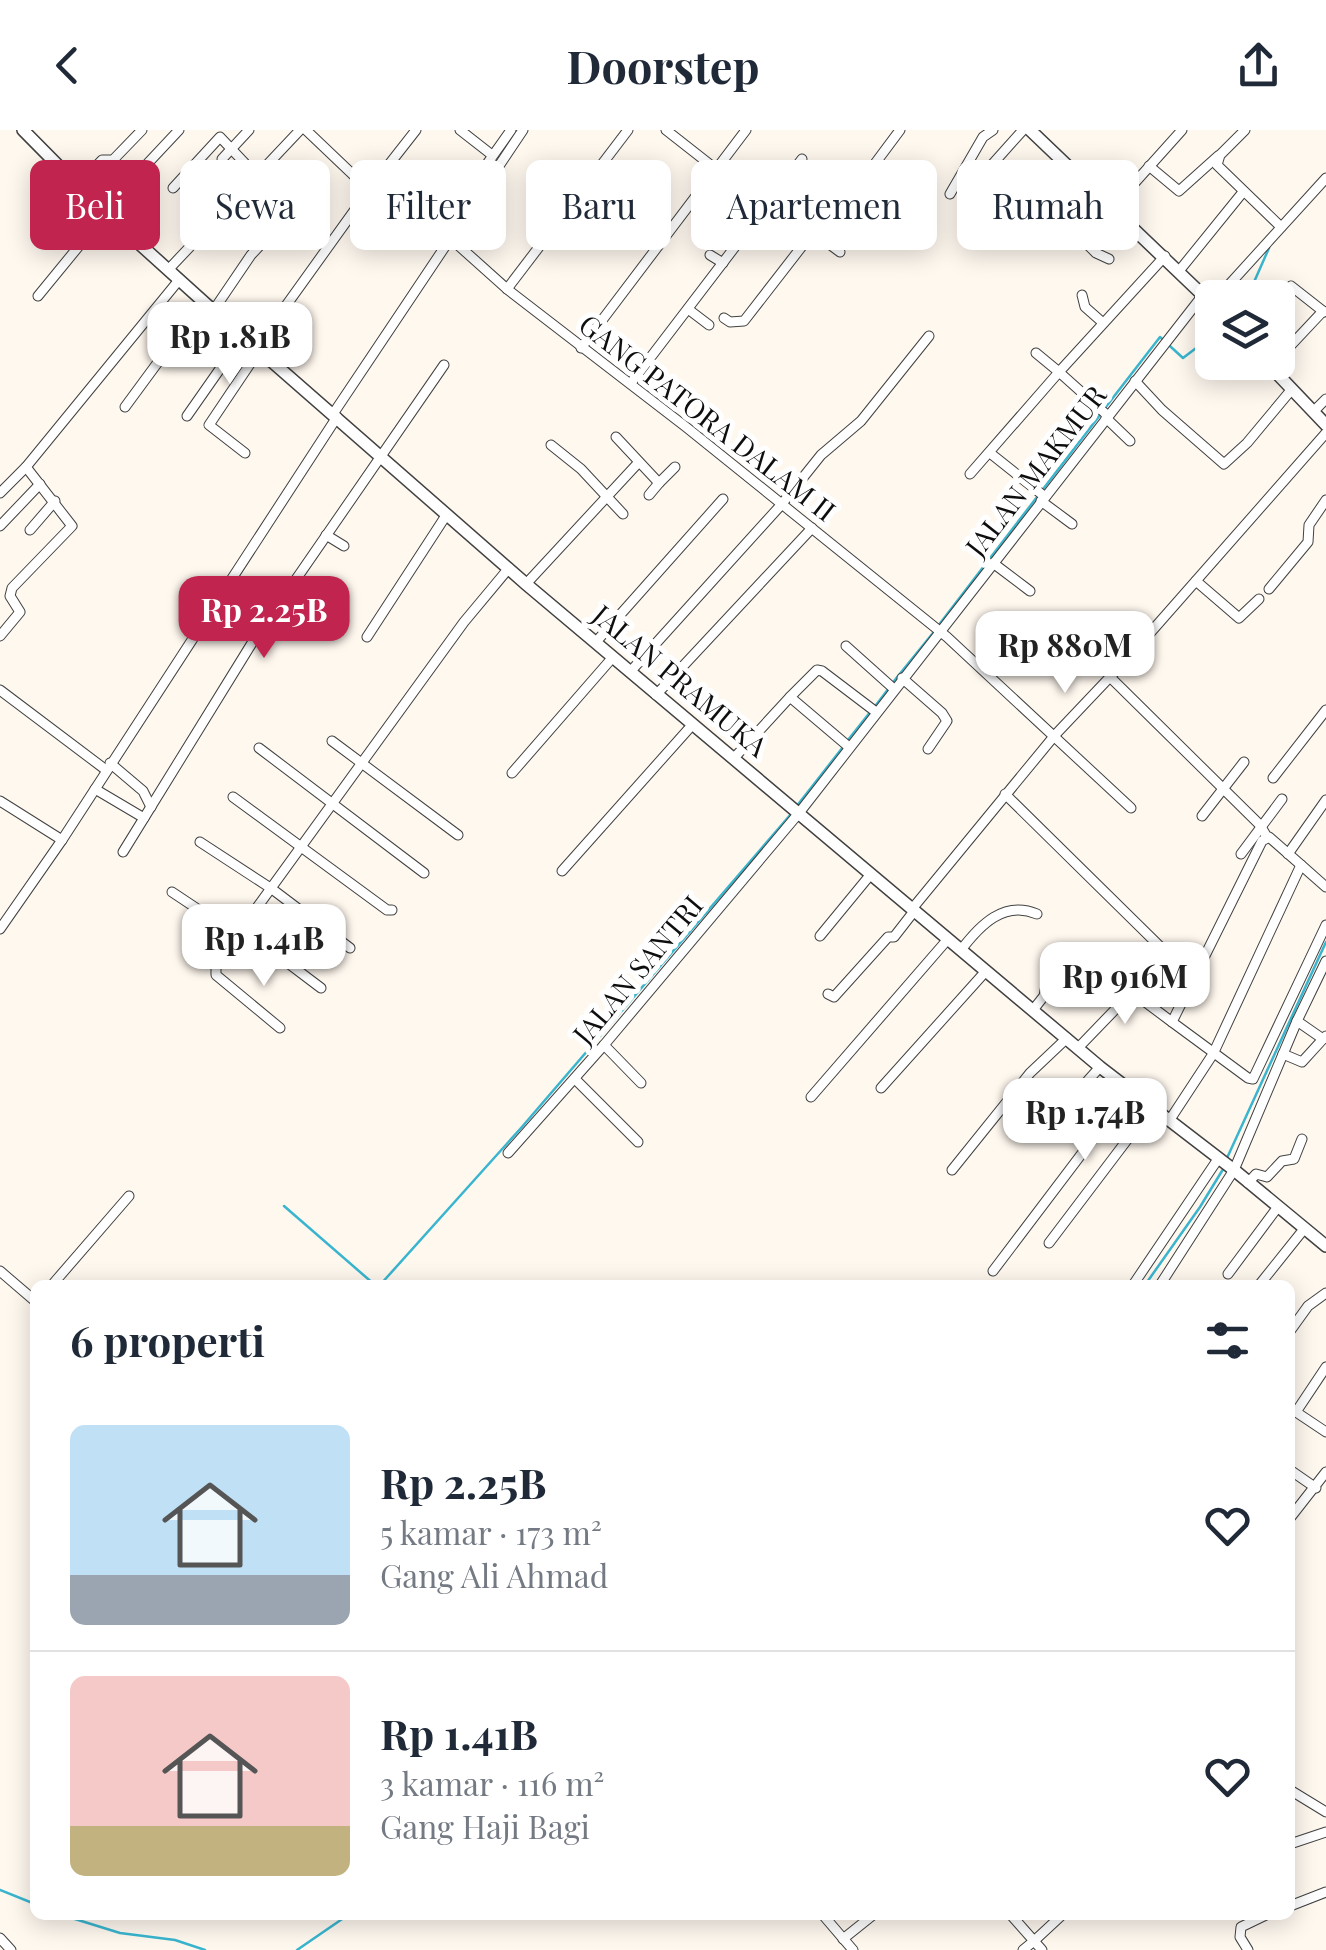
<!DOCTYPE html>
<html lang="id">
<meta charset="utf-8">
<style>
:root{--surface:#fff;--page:#f6f6f7;--text:#1f2937;--muted:#747a83;--line:#e0e1e3;--accent:#c0244f}
body{margin:0;font-family:"Playfair Display",serif;background:var(--page);color:var(--text);height:100vh;display:flex;flex-direction:column;font-size:38px;white-space:nowrap}
*{box-sizing:border-box;margin:0}
p{font-size:32px;color:var(--muted)}
.icon{flex:none;width:55px;height:55px;fill:none;stroke:currentColor;stroke-width:2;stroke-linecap:round;stroke-linejoin:round}
.map{position:relative;flex:1;overflow:hidden}
.drawer{position:absolute;left:30px;top:1150px;width:1265px;height:640px;display:flex;flex-direction:column;background:var(--surface);border-radius:15px;box-shadow:0 5px 25px #0003}
.drawer>*{flex:none}
.top-card{position:absolute;left:30px;top:30px;width:1268px;height:90px;display:flex;gap:20px}
.tools{position:absolute;left:1195px;top:150px;display:grid;gap:20px}
.tools a{display:grid;place-items:center;width:100px;height:100px;border-radius:15px;background:var(--surface);box-shadow:0 5px 25px #0003;font-size:50px}
.price{position:absolute;translate:-50% -85px;padding:0 22px;border-radius:20px;background:#fff;color:#222;font-size:32px;line-height:65px;filter:drop-shadow(0 2px 5px #0008)}
.price::after{content:'';position:absolute;left:50%;top:60px;width:30px;height:22px;margin-left:-15px;background:inherit;clip-path:polygon(0 0,100% 0,50% 100%)}
.price.on{background:var(--accent);color:#fff}
ul{padding:0;list-style:none}
li{display:flex;align-items:center;gap:30px;height:250px;padding:0 40px}
li+li{border-top:2px solid var(--line)}
li span{display:grid;place-items:center;flex:none;width:280px;height:200px;border-radius:15px;color:#555}
li>.icon{margin-inline-start:auto}
span .icon{width:120px;height:120px;fill:#fffc;stroke-width:1}
li b{font-size:42px}
h2{display:flex;justify-content:space-between;align-items:center;height:120px;padding:0 40px;font-size:42px}
.tag{padding:0 35px;border-radius:15px;background:var(--surface);box-shadow:0 5px 25px #0003;font-size:35px;line-height:90px}
.tag.on{background:var(--accent);color:#fff}
header{display:flex;justify-content:space-between;align-items:center;height:130px;padding:0 40px;background:var(--surface);font-size:45px;font-weight:700}
.map>svg:first-child{display:block}
.lines{fill:none;stroke-linecap:round;stroke-linejoin:round}
.stream{stroke:#39b5cf;stroke-width:2.5}
.minor-casing{stroke:#414141;stroke-width:11}
.tertiary-casing{stroke:#414141;stroke-width:14}
.minor{stroke:#fff;stroke-width:9}
.tertiary{stroke:#fff;stroke-width:11}
.labels{text-anchor:middle;stroke-width:10;stroke-linejoin:round;paint-order:stroke}
.street-label{font-size:28px;fill:#0e0e0e;stroke:#fff}
</style>
<header><svg class="icon" aria-label="back" viewBox="0 0 24 24"><path d="M15 5l-7 7 7 7"/></svg>Doorstep<svg class="icon" aria-label="share" viewBox="0 0 24 24"><path d="M12 15V3M7 8l5-5 5 5M5 13v7h14v-7"/></svg></header>
<div class="map">
<svg width="1326" height="1820" viewBox="0 0 1326 1820">
<rect width="100%" height="100%" fill="#fff8ef"/>
<g class="lines">
<g class="stream">
<path d="M1247,168L1269,118"/>
<path d="M1105,278L1160,207L1183,228L1212,206"/>
<path d="M938,496L1100,285"/>
<path d="M894,551L933,503"/>
<path d="M876,575L889,558"/>
<path d="M848,610L871,581"/>
<path d="M796,677L843,617"/>
<path d="M1227,1028L1326,812"/>
<path d="M284,1076L375,1155"/>
<path d="M380,1155L521,998L791,684"/>
<path d="M1145,1155L1200,1077L1225,1036"/>
<path d="M0,1760L35,1774"/>
<path d="M62,1785L120,1803L175,1810L205,1820"/>
<path d="M297,1820L348,1785"/>
</g>
<defs>
<g id="minor">
<path d="M306,0L369,60"/>
<path d="M460,0L492,25"/>
<path d="M666,0L717,40"/>
<path d="M1245,0L1220,25L1217,35L1281,97"/>
<path d="M222,29L249,0"/>
<path d="M1149,36L1179,61L1218,26"/>
<path d="M720,37L811,105"/>
<path d="M376,51L410,74"/>
<path d="M862,51L885,72L886,81L897,93"/>
<path d="M78,55L102,30H113L142,0"/>
<path d="M173,58L220,7L256,45"/>
<path d="M470,58L511,0"/>
<path d="M950,64L983,7L993,0"/>
<path d="M1106,70L1078,98L1077,104L1096,123L1109,129"/>
<path d="M1113,77L1182,0"/>
<path d="M103,81L179,0"/>
<path d="M434,89L453,102"/>
<path d="M973,93L985,74L989,38L1023,0"/>
<path d="M813,102L840,122"/>
<path d="M449,107L507,159L686,297L947,507L1131,678"/>
<path d="M710,125L723,133"/>
<path d="M168,140L300,0"/>
<path d="M1179,141L1243,62"/>
<path d="M507,159L628,0"/>
<path d="M1082,165L1085,177L1102,192"/>
<path d="M38,166L106,83"/>
<path d="M1217,168L1326,48"/>
<path d="M1278,171L1291,156L1324,182"/>
<path d="M688,179L709,195"/>
<path d="M213,181L251,125L296,77"/>
<path d="M724,188L730,192L744,191L834,75L850,55L862,51L900,0"/>
<path d="M257,216L369,60L416,0"/>
<path d="M581,218L746,0"/>
<path d="M1036,223L1059,242L1165,126"/>
<path d="M1278,229L1323,181"/>
<path d="M1205,242L1212,223"/>
<path d="M1135,251L1162,280L1224,334L1247,313L1292,259"/>
<path d="M631,253L802,29"/>
<path d="M125,277L164,224L206,174"/>
<path d="M1313,282L1326,269"/>
<path d="M333,284L523,0"/>
<path d="M187,286L243,206"/>
<path d="M1106,288L1130,311"/>
<path d="M616,307L659,353L675,337"/>
<path d="M551,315L581,339L623,384"/>
<path d="M245,323L209,295L260,219"/>
<path d="M990,323L1044,366"/>
<path d="M970,344L1059,242L1107,285"/>
<path d="M0,363L26,337L179,150"/>
<path d="M649,365L659,353"/>
<path d="M1041,371L1072,394"/>
<path d="M0,396L40,354"/>
<path d="M30,400L55,371"/>
<path d="M326,405L344,416"/>
<path d="M993,433L1030,461"/>
<path d="M1196,451L1239,488L1259,469"/>
<path d="M526,454L639,332"/>
<path d="M1269,459L1308,412L1309,395L1326,370"/>
<path d="M0,506L20,482L10,466L12,458L72,396L26,337"/>
<path d="M367,507L447,384"/>
<path d="M595,513L723,369"/>
<path d="M846,516L894,559"/>
<path d="M630,542L781,375L821,325L861,291L929,206"/>
<path d="M1110,547L1260,695L1267,707"/>
<path d="M902,548L942,583L947,591L928,619"/>
<path d="M0,560L106,640"/>
<path d="M656,565L812,398"/>
<path d="M790,567L817,540L822,541L876,582"/>
<path d="M332,611L458,705"/>
<path d="M259,618L424,743"/>
<path d="M734,628L790,567L849,617"/>
<path d="M110,633L143,661L151,677"/>
<path d="M512,643L613,527"/>
<path d="M1273,648L1326,580"/>
<path d="M95,659L144,688"/>
<path d="M1005,664L1193,849"/>
<path d="M233,667L387,780H392"/>
<path d="M0,671L62,710"/>
<path d="M1202,686L1244,632"/>
<path d="M200,712L272,759L350,818"/>
<path d="M123,722L252,513L444,235"/>
<path d="M1241,724L1282,669"/>
<path d="M1288,724L1326,670"/>
<path d="M1301,735L1269,707L1262,711L1172,892L1248,948L1253,949L1326,795"/>
<path d="M562,741L693,594"/>
<path d="M172,762L238,806"/>
<path d="M912,779L1055,605L1128,528L1326,303"/>
<path d="M0,799L62,710L337,287"/>
<path d="M243,799L321,858"/>
<path d="M820,806L871,744"/>
<path d="M961,820C980,795 1004,770 1037,784"/>
<path d="M828,864L834,867L888,807H894L915,780"/>
<path d="M1033,880L1044,866L1048,845L1080,818"/>
<path d="M1297,891L1323,909L1326,906"/>
<path d="M280,898L216,845V834L464,492L509,438"/>
<path d="M604,915L641,953"/>
<path d="M1078,918L1132,862L1172,892"/>
<path d="M1283,924L1302,932L1323,909"/>
<path d="M575,949L638,1012"/>
<path d="M881,958L986,841"/>
<path d="M811,967L948,809"/>
<path d="M1169,991L1213,924L1301,735L1326,757"/>
<path d="M1037,1007L1100,937"/>
<path d="M508,1023L604,915L799,683L1203,165"/>
<path d="M952,1040L1030,943L1067,908"/>
<path d="M1248,1053L1256,1044L1267,1047L1282,1031L1294,1029L1302,1009"/>
<path d="M1049,1113L1152,977"/>
<path d="M0,1141L35,1171"/>
<path d="M993,1141L1130,960"/>
<path d="M1228,1144L1277,1078"/>
<path d="M1260,1154L1304,1099"/>
<path d="M52,1155L129,1066"/>
<path d="M1133,1155L1218,1029"/>
<path d="M1160,1155L1234,1040L1297,891L1326,831"/>
<path d="M1290,1201L1308,1176L1326,1163"/>
<path d="M1326,1237L1296,1282L1326,1302"/>
<path d="M1290,1340L1316,1358"/>
<path d="M1290,1388L1326,1342"/>
<path d="M1290,1660L1326,1682"/>
<path d="M1290,1714L1326,1702"/>
<path d="M1290,1776L1326,1762"/>
<path d="M823,1785L853,1820"/>
<path d="M1011,1785L1034,1811L1062,1785"/>
<path d="M0,1808L11,1820"/>
<path d="M843,1809L873,1785"/>
<path d="M1023,1820L1034,1811L1042,1820"/>
<path d="M1248,1820L1240,1807L1241,1797L1266,1785"/>
</g>
<g id="tertiary">
<path d="M23,0L103,81L206,174L526,454L1100,937L1234,1040L1326,1116"/>
<path d="M1030,0L1212,174"/>
<path d="M1266,232L1326,295"/>
</g>
</defs>
<use href="#minor" class="minor-casing"/>
<use href="#tertiary" class="tertiary-casing"/>
<use href="#minor" class="minor"/>
<use href="#tertiary" class="tertiary"/>
</g>
<g class="labels">
<g class="street-label">
<text transform="translate(707 288) rotate(38)" y="10">GANG PATORA DALAM II</text>
<text transform="translate(1036 341) rotate(-52)" y="10">JALAN MAKMUR</text>
<text transform="translate(680 551) rotate(40)" y="10">JALAN PRAMUKA</text>
<text transform="translate(638 840) rotate(-50)" y="10">JALAN SANTRI</text>
</g>
</g>
</svg>
<div class="tools">
<a><svg class="icon" aria-label="layers" viewBox="0 0 24 24"><path d="M12 4l9 5-9 5-9-5zM3 14l9 5 9-5"/></svg></a>
</div>
<b class="price" style="left:230px;top:257px">Rp 1.81B</b>
<b class="price on" style="left:264px;top:531px">Rp 2.25B</b>
<b class="price" style="left:1065px;top:566px">Rp 880M</b>
<b class="price" style="left:264px;top:859px">Rp 1.41B</b>
<b class="price" style="left:1125px;top:897px">Rp 916M</b>
<b class="price" style="left:1085px;top:1033px">Rp 1.74B</b>
<div class="top-card">
<a class="tag on">Beli</a>
<a class="tag">Sewa</a>
<a class="tag">Filter</a>
<a class="tag">Baru</a>
<a class="tag">Apartemen</a>
<a class="tag">Rumah</a>
</div>
<section class="drawer">
<h2>6 properti<svg class="icon" aria-label="filters" viewBox="0 0 24 24"><path d="M4 7h16M4 17h16"/><circle cx="9" cy="7" r="2"/><circle cx="15" cy="17" r="2"/></svg></h2>
<ul>
<li><span style="background:linear-gradient(#bfe0f5 75%,#9aa5b1 0)"><svg class="icon" aria-label="home" viewBox="0 0 24 24"><path d="M3 11l9-7 9 7M6 9v11h12V9"/></svg></span><div><b>Rp 2.25B</b><p>5 kamar · 173 m²</p><p>Gang Ali Ahmad</p></div><svg class="icon" aria-label="heart" viewBox="0 0 24 24"><path d="M12 20l-8-8c-3-5 5-10 8-4 3-6 11-1 8 4z"/></svg></li>
<li><span style="background:linear-gradient(#f6c9c9 75%,#c2b280 0)"><svg class="icon" aria-label="home" viewBox="0 0 24 24"><path d="M3 11l9-7 9 7M6 9v11h12V9"/></svg></span><div><b>Rp 1.41B</b><p>3 kamar · 116 m²</p><p>Gang Haji Bagi</p></div><svg class="icon" aria-label="heart" viewBox="0 0 24 24"><path d="M12 20l-8-8c-3-5 5-10 8-4 3-6 11-1 8 4z"/></svg></li>
</ul>
</section>
</div>
